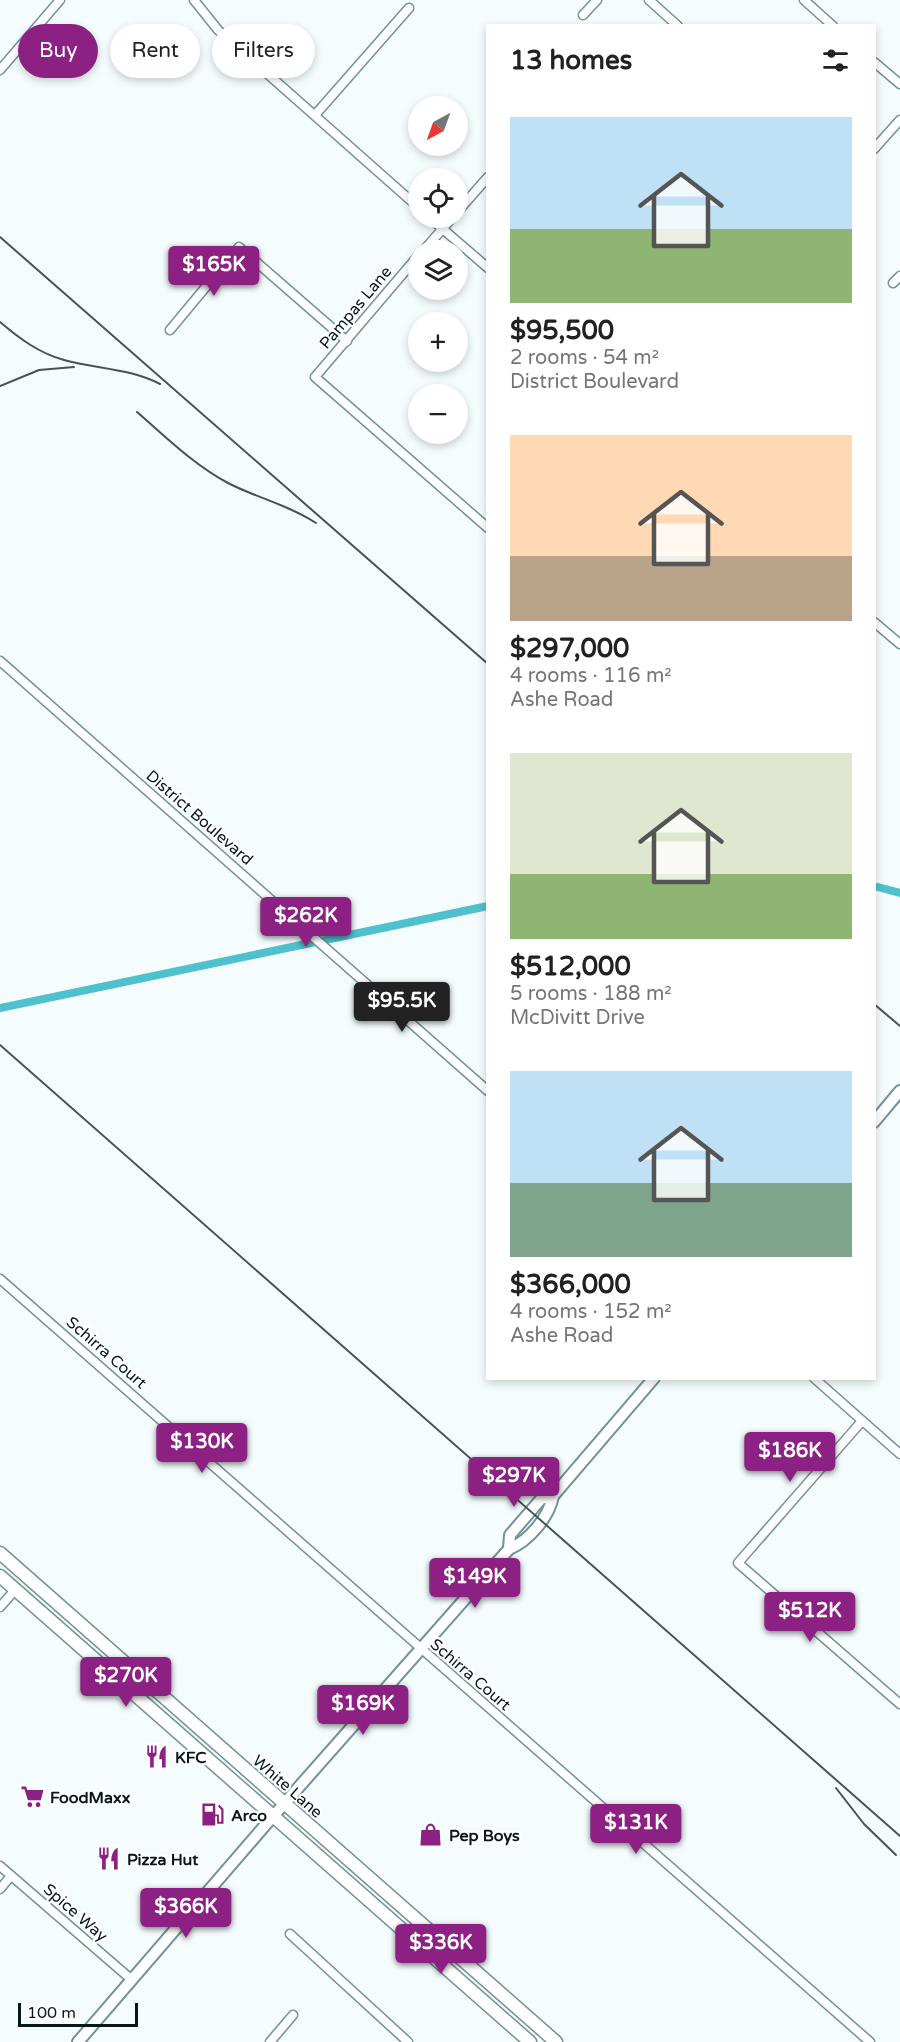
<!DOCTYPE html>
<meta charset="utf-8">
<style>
:root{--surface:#fff;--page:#f6f6f6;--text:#202124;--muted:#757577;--accent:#8d2083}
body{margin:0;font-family:"Varela Round",sans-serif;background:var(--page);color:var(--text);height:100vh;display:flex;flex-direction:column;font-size:22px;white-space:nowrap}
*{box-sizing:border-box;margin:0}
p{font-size:20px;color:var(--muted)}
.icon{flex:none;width:33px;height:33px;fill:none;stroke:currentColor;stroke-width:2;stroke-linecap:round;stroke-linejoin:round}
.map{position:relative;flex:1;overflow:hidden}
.drawer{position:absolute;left:486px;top:24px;width:390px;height:1356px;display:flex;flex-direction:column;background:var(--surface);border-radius:0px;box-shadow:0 3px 9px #0003}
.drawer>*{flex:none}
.banner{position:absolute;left:18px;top:24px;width:378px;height:54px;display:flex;gap:12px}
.needle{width:39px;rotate:221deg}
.buttons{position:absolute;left:408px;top:96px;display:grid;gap:12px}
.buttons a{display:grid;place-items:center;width:60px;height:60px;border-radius:50%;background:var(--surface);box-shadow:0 3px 9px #0003;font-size:30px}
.scale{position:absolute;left:18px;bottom:15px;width:120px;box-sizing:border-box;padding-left:6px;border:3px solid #081718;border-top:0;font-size:16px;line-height:21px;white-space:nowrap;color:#081718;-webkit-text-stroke:4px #fff;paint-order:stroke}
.price{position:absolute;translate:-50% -51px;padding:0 14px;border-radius:6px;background:var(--accent);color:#fff;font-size:20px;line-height:39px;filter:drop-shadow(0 2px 3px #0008)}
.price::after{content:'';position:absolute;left:50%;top:36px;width:18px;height:14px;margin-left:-9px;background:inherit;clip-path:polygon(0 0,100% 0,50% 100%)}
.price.active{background:#222;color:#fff}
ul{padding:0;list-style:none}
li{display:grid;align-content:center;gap:12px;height:318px;padding:0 24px}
li span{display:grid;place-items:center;height:186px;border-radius:0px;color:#555}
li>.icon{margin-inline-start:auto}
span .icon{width:108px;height:108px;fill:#fffc;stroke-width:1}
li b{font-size:26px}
h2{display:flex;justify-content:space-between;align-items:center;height:72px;padding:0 24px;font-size:26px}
.tag{padding:0 21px;border-radius:27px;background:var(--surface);box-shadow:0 3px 9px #0003;font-size:21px;line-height:54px}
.tag.active{background:var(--accent);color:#fff}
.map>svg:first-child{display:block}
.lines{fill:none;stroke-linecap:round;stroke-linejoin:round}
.canal{stroke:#4fc1cd;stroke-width:8}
.minor-casing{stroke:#6f9397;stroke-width:11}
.tertiary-casing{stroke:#6f9397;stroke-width:14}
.secondary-casing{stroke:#6f9397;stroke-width:15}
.minor{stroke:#fff;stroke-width:8}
.tertiary{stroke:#fff;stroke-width:10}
.secondary{stroke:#fff;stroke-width:12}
.rail{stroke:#465354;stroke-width:2}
.labels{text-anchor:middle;stroke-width:4.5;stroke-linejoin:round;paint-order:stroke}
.street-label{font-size:16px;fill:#081718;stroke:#fff}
.poi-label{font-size:16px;font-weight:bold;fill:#081718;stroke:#fff;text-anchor:start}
</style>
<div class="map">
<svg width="900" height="2042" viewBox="0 0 900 2042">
<rect width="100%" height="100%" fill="#f4fcfd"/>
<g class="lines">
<g class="canal">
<path d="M874,886L900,893"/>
<path d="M0,1008L488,906"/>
</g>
<defs>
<g id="minor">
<path d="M194,0L218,30L418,207"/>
<path d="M649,0L678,26"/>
<path d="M804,0L833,26"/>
<path d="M583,15L597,0"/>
<path d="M874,62L900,84"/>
<path d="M0,70L60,0"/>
<path d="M315,115L409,8"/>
<path d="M874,149L900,120"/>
<path d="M458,211L488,177"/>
<path d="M430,218L488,268"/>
<path d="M424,250L452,218"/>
<path d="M418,256L315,377L488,528"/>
<path d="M893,283L900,276"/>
<path d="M170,330L239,247L347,341"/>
<path d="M874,622L900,644"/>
<path d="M0,661L488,1091"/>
<path d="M0,1279L870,2042"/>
<path d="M814,1378L900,1454"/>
<path d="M862,1421L738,1563L900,1704"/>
<path d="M0,1607L15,1590"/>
<path d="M0,1866L132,1980"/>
<path d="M0,1889L11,1876"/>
<path d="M290,1934L408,2042"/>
<path d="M270,2042L293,2015"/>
</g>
<g id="tertiary">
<path d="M874,1122L900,1091"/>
<path d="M509,1549L510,1535L541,1499L553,1496"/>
<path d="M78,2042L268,1822L509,1549C529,1541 549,1517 553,1496L654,1378"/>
</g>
<g id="secondary">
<path d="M0,1553L556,2042"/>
<path d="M0,1576L530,2042"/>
</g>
</defs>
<use href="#minor" class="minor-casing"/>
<use href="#tertiary" class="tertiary-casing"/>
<use href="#secondary" class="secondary-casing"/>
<use href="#minor" class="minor"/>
<use href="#tertiary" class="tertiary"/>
<use href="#secondary" class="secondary"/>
<g class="rail">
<path d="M0,237L488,664"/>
<path d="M0,322C20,339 39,353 64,360C97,369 129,368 160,384"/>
<path d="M0,386L39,370L74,367"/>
<path d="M137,412C166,437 194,465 228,483C257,498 289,505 316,523"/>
<path d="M874,1004L900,1026"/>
<path d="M0,1045L900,1836"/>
<path d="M836,1788L864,1824L896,1855"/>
</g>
</g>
<defs>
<symbol id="restaurant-bare" viewBox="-9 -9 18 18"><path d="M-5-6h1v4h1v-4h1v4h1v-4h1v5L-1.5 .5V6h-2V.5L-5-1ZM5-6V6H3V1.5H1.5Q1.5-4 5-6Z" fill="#8d2083" stroke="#fff" stroke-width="2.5" paint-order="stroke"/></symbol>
<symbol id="supermarket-bare" viewBox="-9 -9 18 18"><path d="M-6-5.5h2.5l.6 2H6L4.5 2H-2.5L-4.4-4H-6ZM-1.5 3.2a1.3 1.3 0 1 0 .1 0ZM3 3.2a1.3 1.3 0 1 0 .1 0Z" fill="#8d2083" stroke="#fff" stroke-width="2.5" paint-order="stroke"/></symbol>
<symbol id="fuel-bare" viewBox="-9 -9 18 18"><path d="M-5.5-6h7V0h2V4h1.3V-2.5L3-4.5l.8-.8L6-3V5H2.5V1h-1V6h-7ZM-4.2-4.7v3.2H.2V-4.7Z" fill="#8d2083" stroke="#fff" stroke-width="2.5" paint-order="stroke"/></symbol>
<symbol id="shop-bare" viewBox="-9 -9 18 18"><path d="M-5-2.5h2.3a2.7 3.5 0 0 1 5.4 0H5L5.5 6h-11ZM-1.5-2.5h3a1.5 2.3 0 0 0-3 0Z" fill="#8d2083" stroke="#fff" stroke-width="2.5" paint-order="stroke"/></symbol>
</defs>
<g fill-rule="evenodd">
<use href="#restaurant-bare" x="140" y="1740" width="33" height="33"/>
<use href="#supermarket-bare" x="16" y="1780" width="33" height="33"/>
<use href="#fuel-bare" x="196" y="1798" width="33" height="33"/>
<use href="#shop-bare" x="414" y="1818" width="33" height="33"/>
<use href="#restaurant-bare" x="92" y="1842" width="33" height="33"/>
</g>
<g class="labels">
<g class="street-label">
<text transform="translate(355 307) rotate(-50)" y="6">Pampas Lane</text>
<text transform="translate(200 817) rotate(41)" y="6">District Boulevard</text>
<text transform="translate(107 1352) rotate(41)" y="6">Schirra Court</text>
<text transform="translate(471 1674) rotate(41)" y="6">Schirra Court</text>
<text transform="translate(288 1786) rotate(41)" y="6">White Lane</text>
<text transform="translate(76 1912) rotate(41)" y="6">Spice Way</text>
</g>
<g class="poi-label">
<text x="175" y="1763">KFC</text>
<text x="50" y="1803">FoodMaxx</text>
<text x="231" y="1821">Arco</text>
<text x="449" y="1841">Pep Boys</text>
<text x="127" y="1865">Pizza Hut</text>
</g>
</g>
</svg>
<div class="buttons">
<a><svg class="needle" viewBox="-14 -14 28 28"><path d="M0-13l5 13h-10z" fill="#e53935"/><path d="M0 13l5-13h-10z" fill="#757577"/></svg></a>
<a><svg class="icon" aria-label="locate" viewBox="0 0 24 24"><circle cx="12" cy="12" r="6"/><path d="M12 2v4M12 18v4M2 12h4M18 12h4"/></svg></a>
<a><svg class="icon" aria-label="layers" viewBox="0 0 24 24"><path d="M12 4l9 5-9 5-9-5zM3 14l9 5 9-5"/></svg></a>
<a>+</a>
<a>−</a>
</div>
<div class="scale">100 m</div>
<b class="price" style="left:214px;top:297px">$165K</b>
<b class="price" style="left:306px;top:948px">$262K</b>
<b class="price active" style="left:402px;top:1033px">$95.5K</b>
<b class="price" style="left:202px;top:1474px">$130K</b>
<b class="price" style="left:790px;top:1483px">$186K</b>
<b class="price" style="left:514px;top:1508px">$297K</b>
<b class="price" style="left:475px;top:1609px">$149K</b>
<b class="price" style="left:810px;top:1643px">$512K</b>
<b class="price" style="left:126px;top:1708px">$270K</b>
<b class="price" style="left:363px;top:1736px">$169K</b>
<b class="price" style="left:636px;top:1855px">$131K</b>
<b class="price" style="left:186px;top:1939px">$366K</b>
<b class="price" style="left:441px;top:1975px">$336K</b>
<div class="banner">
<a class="tag active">Buy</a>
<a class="tag">Rent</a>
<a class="tag">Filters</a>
</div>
<section class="drawer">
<h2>13 homes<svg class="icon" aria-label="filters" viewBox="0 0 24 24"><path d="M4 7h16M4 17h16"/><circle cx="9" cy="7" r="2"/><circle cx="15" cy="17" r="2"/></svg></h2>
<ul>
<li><span style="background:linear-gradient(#bfe0f5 60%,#8fb573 0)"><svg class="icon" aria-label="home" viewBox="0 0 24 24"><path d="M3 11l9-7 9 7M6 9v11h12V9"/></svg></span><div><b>$95,500</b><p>2 rooms · 54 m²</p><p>District Boulevard</p></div></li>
<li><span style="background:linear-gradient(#ffd9b3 65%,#b9a48a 0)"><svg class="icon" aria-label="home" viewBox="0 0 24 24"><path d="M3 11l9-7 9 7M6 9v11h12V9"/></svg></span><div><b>$297,000</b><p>4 rooms · 116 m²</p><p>Ashe Road</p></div></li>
<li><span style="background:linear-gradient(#dfe7d0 65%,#8fb573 0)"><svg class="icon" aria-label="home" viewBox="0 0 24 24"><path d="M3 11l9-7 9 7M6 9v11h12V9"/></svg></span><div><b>$512,000</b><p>5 rooms · 188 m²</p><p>McDivitt Drive</p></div></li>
<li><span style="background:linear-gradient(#bfe0f5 60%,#7fa58c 0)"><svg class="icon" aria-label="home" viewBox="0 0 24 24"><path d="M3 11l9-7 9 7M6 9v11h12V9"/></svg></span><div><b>$366,000</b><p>4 rooms · 152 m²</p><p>Ashe Road</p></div></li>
</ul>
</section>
</div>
